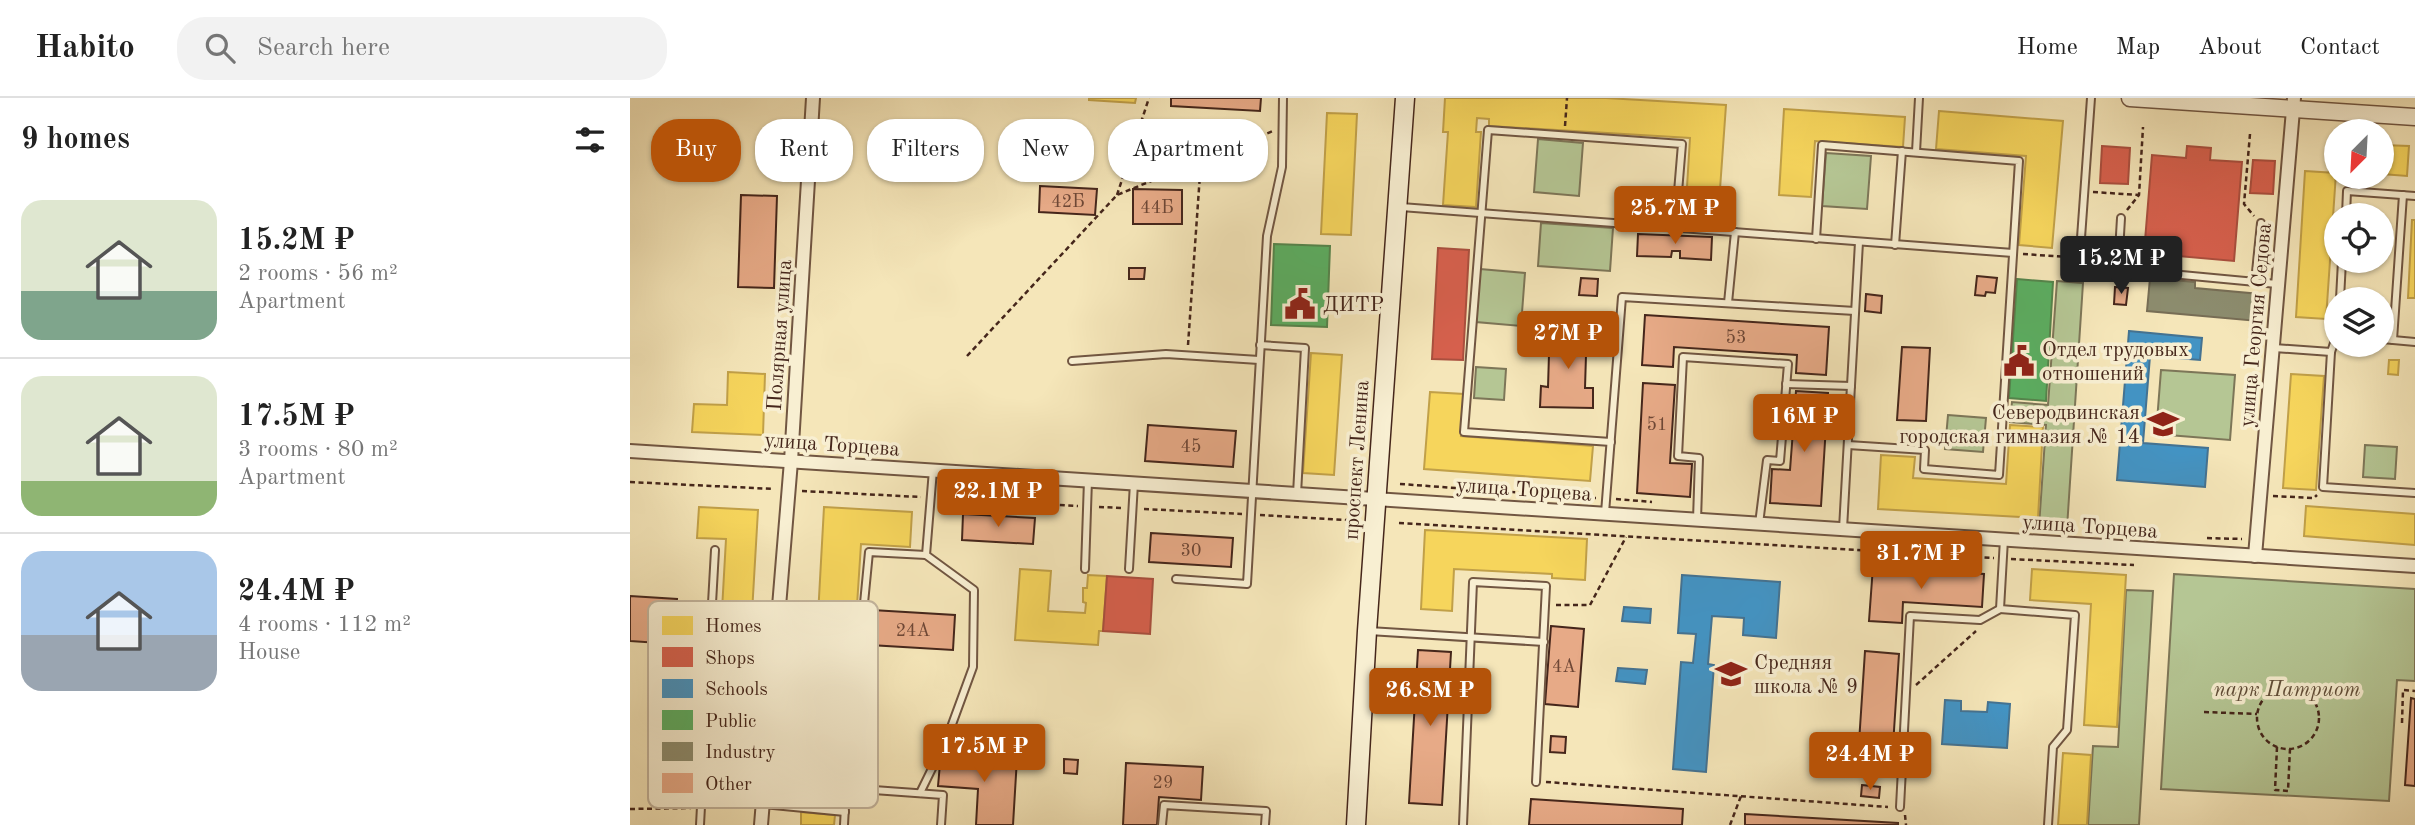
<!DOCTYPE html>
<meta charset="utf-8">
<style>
:root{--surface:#fff;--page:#f2f2f2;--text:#222;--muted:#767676;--line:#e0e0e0;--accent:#b45309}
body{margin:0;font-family:"Old Standard TT",serif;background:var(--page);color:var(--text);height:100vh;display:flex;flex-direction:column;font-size:26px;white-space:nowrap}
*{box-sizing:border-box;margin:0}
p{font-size:23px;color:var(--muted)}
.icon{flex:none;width:38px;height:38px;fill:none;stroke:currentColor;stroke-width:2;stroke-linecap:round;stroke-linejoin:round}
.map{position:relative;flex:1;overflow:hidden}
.details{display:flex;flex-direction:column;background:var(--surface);width:630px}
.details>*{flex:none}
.guide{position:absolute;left:21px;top:21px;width:665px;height:63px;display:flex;gap:14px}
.needle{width:46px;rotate:204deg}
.fabs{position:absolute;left:1694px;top:21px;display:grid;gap:14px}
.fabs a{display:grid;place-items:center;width:70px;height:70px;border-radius:50%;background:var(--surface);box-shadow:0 2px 5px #0004;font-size:35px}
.price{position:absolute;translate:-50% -60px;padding:0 16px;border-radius:7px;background:var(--accent);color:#fff;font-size:23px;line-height:46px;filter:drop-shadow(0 2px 4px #0008)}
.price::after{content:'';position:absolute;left:50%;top:42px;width:21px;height:16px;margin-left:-10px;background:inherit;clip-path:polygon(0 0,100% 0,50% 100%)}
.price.selected{background:#222;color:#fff}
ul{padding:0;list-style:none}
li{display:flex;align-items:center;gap:21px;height:175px;padding:0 21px}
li+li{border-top:2px solid var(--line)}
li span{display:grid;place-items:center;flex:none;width:196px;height:140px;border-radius:21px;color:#555}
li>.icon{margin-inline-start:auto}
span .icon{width:84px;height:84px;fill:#fffc;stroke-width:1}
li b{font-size:30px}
h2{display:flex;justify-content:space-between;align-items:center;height:84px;padding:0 21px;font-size:30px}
.pill{padding:0 24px;border-radius:28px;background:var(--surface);box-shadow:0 2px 5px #0004;font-size:24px;line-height:63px}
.pill.selected{background:var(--accent);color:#fff}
header{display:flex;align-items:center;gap:42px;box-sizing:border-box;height:98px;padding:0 35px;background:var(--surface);border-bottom:2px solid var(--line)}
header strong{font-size:33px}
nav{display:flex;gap:38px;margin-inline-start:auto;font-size:24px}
.search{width:490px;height:63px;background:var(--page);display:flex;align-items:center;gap:18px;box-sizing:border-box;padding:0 24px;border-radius:28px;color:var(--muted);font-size:26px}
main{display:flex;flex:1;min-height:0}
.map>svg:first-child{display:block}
.green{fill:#b5c694;stroke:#7d7658;stroke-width:2}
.homes{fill:#f6d55c;stroke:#c1a048;stroke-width:2}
.shops{fill:#d6604d;stroke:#aa4f3e;stroke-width:2}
.schools{fill:#4393c3;stroke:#447291;stroke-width:2}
.public{fill:#5aae61;stroke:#54854c;stroke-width:2}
.industry{fill:#8c8c6e;stroke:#776d55;stroke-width:2}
.building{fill:#e7aa87;stroke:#45261b;stroke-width:2}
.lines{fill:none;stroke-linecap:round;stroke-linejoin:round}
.service-casing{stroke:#715642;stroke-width:10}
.minor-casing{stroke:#715642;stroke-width:16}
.tertiary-casing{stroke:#715642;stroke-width:19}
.secondary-casing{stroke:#45261b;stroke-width:21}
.path{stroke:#45261b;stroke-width:2.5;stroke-dasharray:5 3.5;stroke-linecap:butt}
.service{stroke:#f8efd2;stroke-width:6}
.minor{stroke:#f8efd2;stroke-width:12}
.tertiary{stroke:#f8efd2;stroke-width:16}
.secondary{stroke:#f8efd2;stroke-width:18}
.labels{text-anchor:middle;stroke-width:7;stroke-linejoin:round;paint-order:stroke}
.number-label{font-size:18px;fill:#6e4736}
.poi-label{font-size:21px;fill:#45261b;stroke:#f8efd2;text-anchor:start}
.street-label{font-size:21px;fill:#45261b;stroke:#f8efd2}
.park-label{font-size:21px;font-style:italic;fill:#614e39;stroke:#f8efd2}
.key{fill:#f8efd2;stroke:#c2b39b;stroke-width:2}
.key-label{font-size:19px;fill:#45261b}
</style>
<header>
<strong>Habito</strong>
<div class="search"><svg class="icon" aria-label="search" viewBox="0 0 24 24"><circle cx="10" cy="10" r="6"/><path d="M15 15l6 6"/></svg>Search here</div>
<nav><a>Home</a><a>Map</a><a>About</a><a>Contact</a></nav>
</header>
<main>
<section class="details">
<h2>9 homes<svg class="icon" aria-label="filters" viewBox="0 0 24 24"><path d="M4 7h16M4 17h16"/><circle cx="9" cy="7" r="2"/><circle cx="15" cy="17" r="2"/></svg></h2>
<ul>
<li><span style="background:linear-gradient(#dfe7d0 65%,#7fa58c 0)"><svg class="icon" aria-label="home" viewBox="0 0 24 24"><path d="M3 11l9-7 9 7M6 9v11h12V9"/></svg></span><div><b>15.2M ₽</b><p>2 rooms · 56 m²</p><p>Apartment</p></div></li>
<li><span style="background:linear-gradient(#dfe7d0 75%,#8fb573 0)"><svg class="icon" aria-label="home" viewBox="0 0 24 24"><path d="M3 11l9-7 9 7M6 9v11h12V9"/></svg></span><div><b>17.5M ₽</b><p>3 rooms · 80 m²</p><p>Apartment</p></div></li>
<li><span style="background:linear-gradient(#a9c7e8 60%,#9aa5b1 0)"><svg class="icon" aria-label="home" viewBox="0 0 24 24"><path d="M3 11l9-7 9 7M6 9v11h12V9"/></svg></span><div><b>24.4M ₽</b><p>4 rooms · 112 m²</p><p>House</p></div></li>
</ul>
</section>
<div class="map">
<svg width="1785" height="727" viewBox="0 0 1785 727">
<rect width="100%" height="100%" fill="#f5e6b9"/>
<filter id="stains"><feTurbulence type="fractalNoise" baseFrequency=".00286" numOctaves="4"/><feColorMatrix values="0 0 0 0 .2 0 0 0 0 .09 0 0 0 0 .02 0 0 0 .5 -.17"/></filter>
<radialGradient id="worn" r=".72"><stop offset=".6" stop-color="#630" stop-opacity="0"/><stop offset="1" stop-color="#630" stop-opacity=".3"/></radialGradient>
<g class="green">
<path d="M908,41L953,45L949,98L904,94Z"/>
<path d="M1196,55L1241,58L1237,111L1192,108Z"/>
<path d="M911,125L983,130L980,173L908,168Z"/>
<path d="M850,171L895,175L891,228L846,224Z"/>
<path d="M1427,183L1453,185L1437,430L1409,428L1416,327L1380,324L1382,304L1418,307Z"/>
<path d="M846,269L876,271L874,302L844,300Z"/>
<path d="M1531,272L1605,277L1600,342L1526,336Z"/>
<path d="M1318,317L1356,320L1353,354L1315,351Z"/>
<path d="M1735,347L1767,349L1765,381L1733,379Z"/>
<path d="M1544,476L1785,491V583L1767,582L1759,703L1531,691Z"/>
<path d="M1496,492L1523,493L1509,727H1458L1463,648L1488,649Z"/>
</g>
<g class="homes">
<path d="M459,0H506L505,5L459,2Z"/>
<path d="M815,0H976L1096,7L1090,91L1057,89L1060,40L859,28V21L847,20L846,34H851L846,109L813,107L818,34H813Z"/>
<path d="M1154,11L1275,19L1273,49L1185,43L1181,99L1149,97Z"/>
<path d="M1309,13L1433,23L1422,150L1389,147L1396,58L1306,51Z"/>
<path d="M697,15L727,16L721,137L691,136Z"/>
<path d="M1701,44H1706V73H1699Z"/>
<path d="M1752,47L1779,48L1777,78L1752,76Z"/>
<path d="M1675,73L1706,75L1696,221L1666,219Z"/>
<path d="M1782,122H1785V200H1778Z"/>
<path d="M681,255L712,257L704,377L673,375Z"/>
<path d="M1759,262H1769L1768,277L1758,276Z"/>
<path d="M98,274L135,276L133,337L62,334L64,306L97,307Z"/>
<path d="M1661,276L1694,278L1686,392L1653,390Z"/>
<path d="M800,294L834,296L831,338L963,348L960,383L794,371Z"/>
<path d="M1380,327L1413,329L1408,420L1248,411L1251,357L1285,359L1283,380L1376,386Z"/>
<path d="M1676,408L1785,416V447L1674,438Z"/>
<path d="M69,409L128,412L122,515L92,512L96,441L67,440Z"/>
<path d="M194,409L282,414L280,449L231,446L225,538L187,536Z"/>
<path d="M795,432L957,441L955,482L922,480V476L824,471L822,513L791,511Z"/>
<path d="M390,471L421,473L418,513L455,515L456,505L453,504V490H457L458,477L477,478L473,533H469L468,547L385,542Z"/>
<path d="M1402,471L1496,477L1487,629L1454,627L1461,506L1400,502Z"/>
<path d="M1433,655L1461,657L1457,727H1428Z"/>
<path d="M171,714L205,717L204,727H171Z"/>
</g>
<g class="shops">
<path d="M1472,48L1500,50L1498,86L1470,85Z"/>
<path d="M1557,48L1581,50L1580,62L1612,64L1604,163L1514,155L1522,57L1556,60Z"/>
<path d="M1623,62L1645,63L1643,96L1620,95Z"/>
<path d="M808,150L839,152L833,262L802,261Z"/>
<path d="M477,478L523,481L520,536L473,533Z"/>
</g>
<g class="schools">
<path d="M1499,233L1572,240L1570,262L1520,258L1513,345L1578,350L1575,389L1487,382Z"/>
<path d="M1052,477L1150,484L1146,540L1113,537L1114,520L1082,518L1078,566L1084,567L1076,674L1043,671L1051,564L1063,565L1066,536L1048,535Z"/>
<path d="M994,509L1021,511L1020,525L992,523Z"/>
<path d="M988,570L1017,572L1015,586L986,583Z"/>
<path d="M1315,602L1331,603V613L1357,614L1358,604L1380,606L1377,650L1312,646Z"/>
</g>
<g class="public">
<path d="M644,146L700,148L697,229L641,227Z"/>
<path d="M1387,181L1423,184L1416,303L1379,300Z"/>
</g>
<path class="industry" d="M1520,180L1565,184V190L1630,196L1628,223L1517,213Z"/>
<g class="building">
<path d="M541,0H631L630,13L541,8Z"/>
<path d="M410,88L467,91L465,117L409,114Z"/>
<path d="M503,91L552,92V126H503Z"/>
<path d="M111,97L147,98L144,190L108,189Z"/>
<path d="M1008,136L1082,139L1081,162L1050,160V153H1042L1041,159L1007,158Z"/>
<path d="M499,170H515L514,181H499Z"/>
<path d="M1347,178L1367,180L1365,195L1356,194L1355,198L1345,197Z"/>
<path d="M951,180L968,181L967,198L949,197Z"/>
<path d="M1485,189L1498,190L1496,207L1484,206Z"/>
<path d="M1236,196L1252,198L1251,215L1235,213Z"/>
<path d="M1015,217L1199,229L1196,277L1166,275L1167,257L1044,249L1043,269L1012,267Z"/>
<path d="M914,235L966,237L965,257H956L955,290H963V310L910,309L911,288L918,289L919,256H913Z"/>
<path d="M1272,249L1300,250L1296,323L1267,322Z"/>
<path d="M1013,285L1045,287L1040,365L1062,366L1060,399L1007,395Z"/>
<path d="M1166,293L1198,295L1191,408L1140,405L1142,371L1160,372Z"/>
<path d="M518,327L606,333L603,369L515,363Z"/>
<path d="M333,416L405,420L403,446L332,442Z"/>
<path d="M521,435L603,440L601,469L519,464Z"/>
<path d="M1243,468L1354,476L1352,509L1273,504L1272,525L1239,523Z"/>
<path d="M0,498L47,501L44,546L0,543Z"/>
<path d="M242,512L325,517L323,552L240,547Z"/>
<path d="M921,528L954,531L948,609L915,606Z"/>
<path d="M788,552L821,554L812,707L779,705Z"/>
<path d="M1235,553L1269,556L1262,663L1228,660Z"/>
<path d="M1781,600L1785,601V688L1775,687Z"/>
<path d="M921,638L936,639L935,655L920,654Z"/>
<path d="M311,655L387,660L383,727H346L348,691L308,688Z"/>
<path d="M434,661L448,662L447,676L434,675Z"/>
<path d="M496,665L573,669L571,702L529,699L527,727H493Z"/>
<path d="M1232,687L1250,689L1249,700L1231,698Z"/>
<path d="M901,701L1053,711L1052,727H899Z"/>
<path d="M1115,716L1268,725V727H1115Z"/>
</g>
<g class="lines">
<defs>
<g id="service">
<path d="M1461,0L1449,168L1488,171"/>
<path d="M1286,54L1289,0"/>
<path d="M771,109L1383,155"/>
<path d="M1716,117L1717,93L1785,98"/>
<path d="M1491,120L1488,171L1647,186"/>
<path d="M1186,141L1192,47L1389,63L1369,377L1294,371L1295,352L1218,347"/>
<path d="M1265,147L1272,53"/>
<path d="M1625,184L1631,125"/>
<path d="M1710,201L1712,163"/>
<path d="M1098,205L1105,134"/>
<path d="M1706,239L1701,254L1693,389L1785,395"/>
<path d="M1752,241L1785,244"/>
<path d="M1763,242L1773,97"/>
<path d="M630,247L675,250L667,396"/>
<path d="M1644,250L1701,254"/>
<path d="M442,263L536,256L629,262"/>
<path d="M1156,286L1221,288"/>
<path d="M981,344L834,334L858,32L1052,46L1045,130"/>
<path d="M975,415L992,199L1225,213"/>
<path d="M1067,422L1069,360L1048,358L1053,259L1158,266L1150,363L1137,362L1129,426"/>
<path d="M1213,431L1229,144"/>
<path d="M1374,441L1370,511L1445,517L1437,632L1423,649L1418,727"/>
<path d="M85,452L80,541L146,546"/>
<path d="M455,471L458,382"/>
<path d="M499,471L504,385"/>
<path d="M546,481L617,486L637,138L652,69L653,0"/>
<path d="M739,533L914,544"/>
<path d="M216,690L239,454L296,457"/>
<path d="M290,695L317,640L343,569L344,492L296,457L303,372"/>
<path d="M133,706L215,714"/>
<path d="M1270,709L1280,518L1350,522L1370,511"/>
<path d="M70,727L80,541"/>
<path d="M214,727L216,690L313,697L311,727"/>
<path d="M532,727L534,707L636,713L635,727"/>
<path d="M833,727L843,484L916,488L906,684"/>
</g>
<g id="minor">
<path d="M0,353L1785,468"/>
<path d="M1625,458L1664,0"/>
<path d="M131,727L161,363L183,0"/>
</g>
<path id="tertiary" d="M1500,0L1785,19"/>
<path id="secondary" d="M726,727L737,533L775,0"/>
</defs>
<use href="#service" class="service-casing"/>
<use href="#minor" class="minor-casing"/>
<use href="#tertiary" class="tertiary-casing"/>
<use href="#secondary" class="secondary-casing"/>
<g class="path">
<path d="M935,28L937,0"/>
<path d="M1620,36L1614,106L1624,118"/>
<path d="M1463,94L1509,97"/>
<path d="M487,97L519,0"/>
<path d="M1497,112L1509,97L1513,29"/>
<path d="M1393,156L1438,159"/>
<path d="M558,247L571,62"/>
<path d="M337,258L487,97L643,33"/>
<path d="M0,384L144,391"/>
<path d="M770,386L966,400"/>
<path d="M172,393L291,399"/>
<path d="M1643,398L1684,400L1687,397"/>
<path d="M311,400L448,408"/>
<path d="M986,401L1022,404"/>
<path d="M469,409L494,410"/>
<path d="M514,411L612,416"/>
<path d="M630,417L717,422"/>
<path d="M769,425L1364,460"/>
<path d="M1577,440L1612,441"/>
<path d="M1381,461L1504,467"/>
<path d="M926,507H960L996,439"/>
<path d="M1286,587L1346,533"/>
<circle cx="1658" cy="620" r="31"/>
<path d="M1574,614L1627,616"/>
<path d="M1772,625L1773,592L1785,593"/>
<path d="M1647,649L1645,692L1658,693L1660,651"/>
<path d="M916,684L1258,709"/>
<path d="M0,711L61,710"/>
<path d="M1275,717L1276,727"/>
<path d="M1100,727L1111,698"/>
</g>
<use href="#service" class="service"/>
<use href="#minor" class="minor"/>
<use href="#tertiary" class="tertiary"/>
<use href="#secondary" class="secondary"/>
</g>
<defs>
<symbol id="civic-bare" viewBox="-9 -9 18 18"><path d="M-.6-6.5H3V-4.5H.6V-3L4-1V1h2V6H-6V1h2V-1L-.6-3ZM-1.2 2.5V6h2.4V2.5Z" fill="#8f2418" stroke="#f8efd2" stroke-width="2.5" paint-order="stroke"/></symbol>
<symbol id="school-bare" viewBox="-9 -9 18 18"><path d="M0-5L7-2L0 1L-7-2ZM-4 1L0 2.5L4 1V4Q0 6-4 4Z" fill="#8f2418" stroke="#f8efd2" stroke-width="2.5" paint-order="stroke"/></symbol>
</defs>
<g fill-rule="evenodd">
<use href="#civic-bare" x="648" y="184" width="44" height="44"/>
<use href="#civic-bare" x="1367" y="241" width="44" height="44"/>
<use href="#school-bare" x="1511" y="304" width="44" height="44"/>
<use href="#school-bare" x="1079" y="554" width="44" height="44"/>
</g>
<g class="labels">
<g class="number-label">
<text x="438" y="109">42Б</text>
<text x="527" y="115">44Б</text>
<text x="1106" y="245">53</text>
<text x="1027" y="332">51</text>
<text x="561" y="354">45</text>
<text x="561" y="458">30</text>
<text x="283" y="538">24А</text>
<text x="934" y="574">4А</text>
<text x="533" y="690">29</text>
</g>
<g class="poi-label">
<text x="693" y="213">ДИТР</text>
<text x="1412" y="258">Отдел трудовых<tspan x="1412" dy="24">отношений</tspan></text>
<text x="1510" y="321" text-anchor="end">Северодвинская<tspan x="1510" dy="24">городская гимназия № 14</tspan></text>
<text x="1124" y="571">Средняя<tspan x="1124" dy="24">школа № 9</tspan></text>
</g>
<g class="street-label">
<text transform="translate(1625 227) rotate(-85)" y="7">улица Георгия Седова</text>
<text transform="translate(149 237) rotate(-86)" y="7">Полярная улица</text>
<text transform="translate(202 346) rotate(4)" y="7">улица Торцева</text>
<text transform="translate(726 362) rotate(-86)" y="7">проспект Ленина</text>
<text transform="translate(894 391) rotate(4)" y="7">улица Торцева</text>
<text transform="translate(1460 428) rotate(4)" y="7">улица Торцева</text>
</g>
<g class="park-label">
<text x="1657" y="598">парк Патриот</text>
</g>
</g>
<rect x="18" y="503" width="230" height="207" rx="10" class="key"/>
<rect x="32" y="518" width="31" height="19" fill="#f6d55c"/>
<rect x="32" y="549" width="31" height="20" fill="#d6604d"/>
<rect x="32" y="581" width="31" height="19" fill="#4393c3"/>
<rect x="32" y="612" width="31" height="20" fill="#5aae61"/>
<rect x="32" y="644" width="31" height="19" fill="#8c8c6e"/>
<rect x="32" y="675" width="31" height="20" fill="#e7aa87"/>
<g class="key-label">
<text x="75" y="534">Homes</text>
<text x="75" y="566">Shops</text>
<text x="75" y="597">Schools</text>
<text x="75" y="629">Public</text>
<text x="75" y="660">Industry</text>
<text x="75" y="692">Other</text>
</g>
<rect width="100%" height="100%" filter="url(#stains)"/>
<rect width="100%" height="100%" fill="url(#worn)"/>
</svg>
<div class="fabs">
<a><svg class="needle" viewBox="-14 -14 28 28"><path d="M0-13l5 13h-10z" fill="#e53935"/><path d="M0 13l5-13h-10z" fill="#767676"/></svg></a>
<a><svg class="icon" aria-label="locate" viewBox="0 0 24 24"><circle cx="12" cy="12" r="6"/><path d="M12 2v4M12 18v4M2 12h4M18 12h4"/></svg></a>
<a><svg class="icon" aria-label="layers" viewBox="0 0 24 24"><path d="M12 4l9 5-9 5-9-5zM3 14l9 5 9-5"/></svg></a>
</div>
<b class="price" style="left:1045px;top:148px">25.7M ₽</b>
<b class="price selected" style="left:1491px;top:198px">15.2M ₽</b>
<b class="price" style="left:938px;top:273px">27M ₽</b>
<b class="price" style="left:1174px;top:356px">16M ₽</b>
<b class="price" style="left:368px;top:431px">22.1M ₽</b>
<b class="price" style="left:1291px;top:493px">31.7M ₽</b>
<b class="price" style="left:800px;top:630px">26.8M ₽</b>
<b class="price" style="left:354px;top:686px">17.5M ₽</b>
<b class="price" style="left:1240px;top:694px">24.4M ₽</b>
<div class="guide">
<a class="pill selected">Buy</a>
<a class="pill">Rent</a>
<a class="pill">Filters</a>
<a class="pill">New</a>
<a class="pill">Apartment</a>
</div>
</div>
</main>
